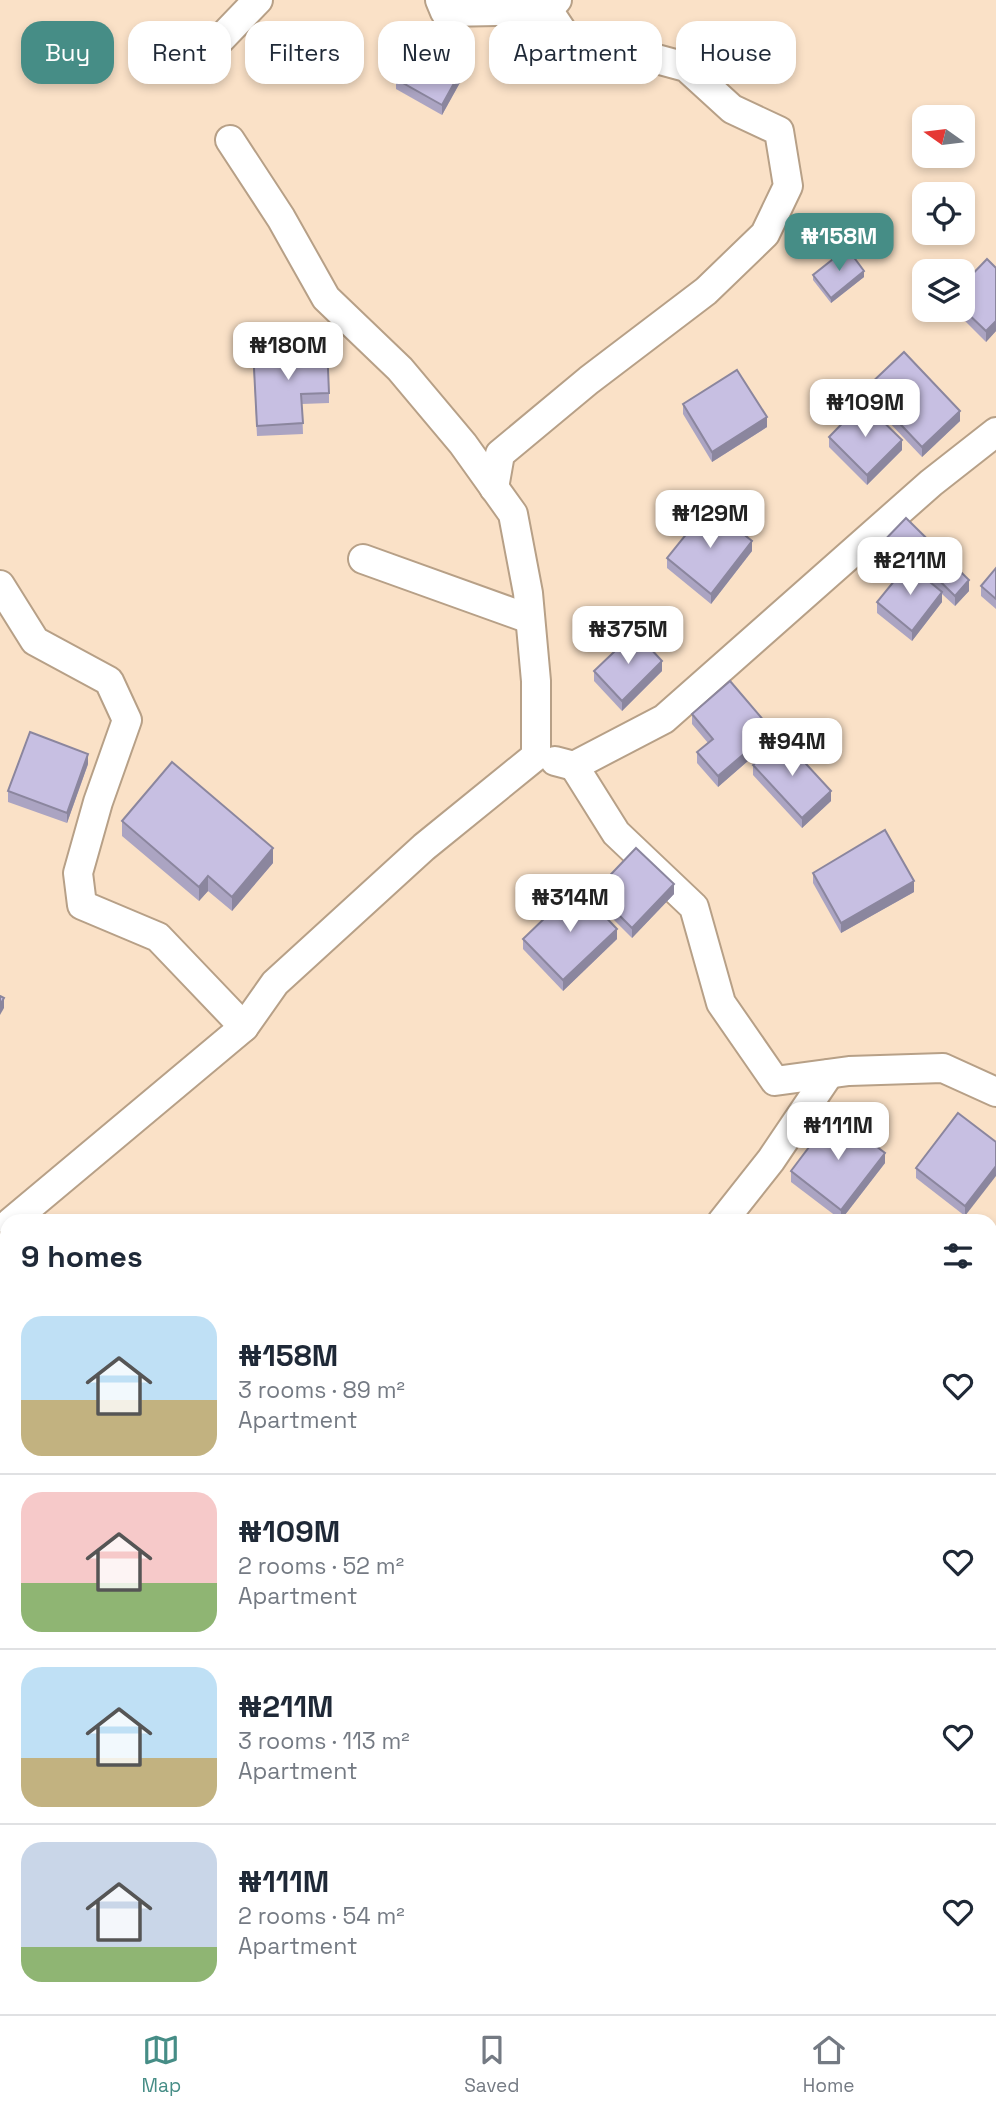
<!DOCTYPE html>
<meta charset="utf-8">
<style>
:root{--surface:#fff;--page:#f2f2f3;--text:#1f2937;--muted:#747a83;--line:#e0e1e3;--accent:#468d86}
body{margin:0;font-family:"Space Grotesk",sans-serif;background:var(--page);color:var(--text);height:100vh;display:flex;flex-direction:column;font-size:26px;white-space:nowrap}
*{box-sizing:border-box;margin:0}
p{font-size:23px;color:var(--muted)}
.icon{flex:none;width:38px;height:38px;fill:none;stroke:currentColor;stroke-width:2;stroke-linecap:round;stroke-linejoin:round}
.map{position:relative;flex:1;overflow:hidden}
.side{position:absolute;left:0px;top:1214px;width:998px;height:800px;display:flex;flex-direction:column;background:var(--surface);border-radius:21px 21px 0 0;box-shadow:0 4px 10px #0003}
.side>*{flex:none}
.hud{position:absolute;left:21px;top:21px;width:956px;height:63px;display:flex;gap:14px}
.needle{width:46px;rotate:284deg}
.tools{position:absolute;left:912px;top:105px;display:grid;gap:14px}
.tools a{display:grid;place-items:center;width:63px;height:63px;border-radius:14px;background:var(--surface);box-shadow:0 4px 10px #0003;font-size:35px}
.price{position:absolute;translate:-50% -60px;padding:0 16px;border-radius:14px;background:#fff;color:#222;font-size:23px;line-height:46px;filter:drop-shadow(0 2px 4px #0008)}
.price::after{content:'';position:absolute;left:50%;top:42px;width:21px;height:16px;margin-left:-10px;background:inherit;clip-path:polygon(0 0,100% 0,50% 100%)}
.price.on{background:var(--accent);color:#fff}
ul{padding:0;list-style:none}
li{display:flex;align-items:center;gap:21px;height:175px;padding:0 21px}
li+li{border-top:2px solid var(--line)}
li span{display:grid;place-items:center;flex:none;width:196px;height:140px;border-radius:21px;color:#555}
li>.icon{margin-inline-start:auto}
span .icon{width:84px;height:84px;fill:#fffc;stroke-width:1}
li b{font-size:30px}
h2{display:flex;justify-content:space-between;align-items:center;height:84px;padding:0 21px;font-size:30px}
.tag{padding:0 24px;border-radius:21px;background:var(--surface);box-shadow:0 4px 10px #0003;font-size:24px;line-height:63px}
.tag.on{background:var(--accent);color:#fff}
.tab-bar{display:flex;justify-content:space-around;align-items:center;height:98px;border-top:2px solid var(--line);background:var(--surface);font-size:19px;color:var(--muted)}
.tab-bar a{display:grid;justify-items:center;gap:4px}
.tab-bar .on{color:var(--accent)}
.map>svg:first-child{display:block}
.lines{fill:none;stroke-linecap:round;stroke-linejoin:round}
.minor-casing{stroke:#b7a087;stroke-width:32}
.minor{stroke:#fff;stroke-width:28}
.wall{fill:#aba4c2}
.shaded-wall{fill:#8b869e}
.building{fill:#c7bfe2;stroke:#8b869e;stroke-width:2}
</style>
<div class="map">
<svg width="996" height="2014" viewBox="0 0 996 2014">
<rect width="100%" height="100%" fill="#fae1c7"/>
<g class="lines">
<defs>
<g id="minor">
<path d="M440,0L445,12L548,10L557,0"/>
<path d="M209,51L258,0"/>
<path d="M494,488L500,454L589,380L706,291L765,234L788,186L779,131L732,109L686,67L627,51L568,40L548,10"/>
<path d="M363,559L530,619"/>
<path d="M0,585L35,641L109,681L127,720L98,802L78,873L82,905L158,937L244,1027"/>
<path d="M555,761L574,766L664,719L931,483L996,432"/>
<path d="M574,766L616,833L694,907L721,1003L775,1081L849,1071L943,1068L996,1092"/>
<path d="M11,1222L244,1027L275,983L424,847L536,756V681L528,593L513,514L463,444L400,369L326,298L281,218L230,140"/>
<path d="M722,1222L771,1160L829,1074"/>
<path d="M990,1343L996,1336"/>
<path d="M0,1350L7,1355"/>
<path d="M990,1621L996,1616"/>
<path d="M0,1728L7,1718"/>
<path d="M0,1785L7,1788"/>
<path d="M323,2007L337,2014"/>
<path d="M376,2014L380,2007"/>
<path d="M685,2014L691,2007"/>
</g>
</defs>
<use href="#minor" class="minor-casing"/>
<use href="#minor" class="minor"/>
</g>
<g class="wall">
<path d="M473,59L442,115L396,89V79Z"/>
<path d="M996,268V331L986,342L954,310H962V285Z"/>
<path d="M813,275L864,277L831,303L813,280Z"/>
<path d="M253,359L329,393V403L302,404L303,434L257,436Z"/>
<path d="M866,388L960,421L922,457L866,398Z"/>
<path d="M683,404L767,427L712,462L683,414Z"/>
<path d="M829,437L902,450L867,485L829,447Z"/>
<path d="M906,518L969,591L955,606L942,594V602L912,641L877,613V602L931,583L907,559L894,574L878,558V547Z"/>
<path d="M752,551L711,604L667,568V558Z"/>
<path d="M996,568V609L981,596V586Z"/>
<path d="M594,671H662L622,711L594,681Z"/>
<path d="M692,714L772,740L718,787L697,763V752L708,743L692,724Z"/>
<path d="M88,764L67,823L8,802V791Z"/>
<path d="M753,765L831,801L802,828L753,775Z"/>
<path d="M122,821L273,863L232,911L208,891L199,901L122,836Z"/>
<path d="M813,873L914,892L841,933L813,883Z"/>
<path d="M595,891L674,894L632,938L595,901Z"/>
<path d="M523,939H617L563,991L523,949Z"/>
<path d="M996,1142L965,1216L916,1178V1168Z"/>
<path d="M885,1163L841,1220L791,1182V1171Z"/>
<path d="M19,2007H97L106,2014H27Z"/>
<path d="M111,2007H143L148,2014H116L117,2012Z"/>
</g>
<g class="shaded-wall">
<path d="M473,49V59L442,115V105Z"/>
<path d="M864,271V277L831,303V298Z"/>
<path d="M996,321V331L986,342V331Z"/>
<path d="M960,411V421L922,457V447Z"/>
<path d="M767,417V427L712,462V452Z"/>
<path d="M902,440V450L867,485V475Z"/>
<path d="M752,541V551L711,604V594Z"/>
<path d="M907,549V559L894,574V563Z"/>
<path d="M969,580V591L955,606V596Z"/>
<path d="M942,592V602L912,641V631Z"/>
<path d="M662,661V671L622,711V701Z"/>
<path d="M772,730V740L718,787V776Z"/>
<path d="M88,754V764L67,823V813Z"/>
<path d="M831,791V801L802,828V818Z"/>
<path d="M273,848V863L232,911V897Z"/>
<path d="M208,876V891L199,901V887Z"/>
<path d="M914,881V892L841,933V923Z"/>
<path d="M674,884V894L632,938V928Z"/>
<path d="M617,929V939L563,991V980Z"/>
<path d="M4,998V1008L0,1015V1005Z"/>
<path d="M885,1153V1163L841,1220V1210Z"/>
<path d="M996,1166V1176L965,1216V1206Z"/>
<path d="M7,1678V1688L0,1698V1687Z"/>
</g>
<g class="building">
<path d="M427,23L473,49L442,105L396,79Z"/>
<path d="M847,248L864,271L831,298L813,275Z"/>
<path d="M987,259L996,268V321L986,331L962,308V285Z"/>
<path d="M327,345L329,393L301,394L303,423L257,426L253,349Z"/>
<path d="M904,352L960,411L922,447L866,388Z"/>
<path d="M737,370L767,417L712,452L683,404Z"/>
<path d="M863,402L902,440L867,475L829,437Z"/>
<path d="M709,506L752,541L711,594L667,558Z"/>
<path d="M906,518L969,580L955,596L907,549L894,563L878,547Z"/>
<path d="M908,564L942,592L912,631L877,602Z"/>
<path d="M996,568V599L981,586Z"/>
<path d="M635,632L662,661L622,701L594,671Z"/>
<path d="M730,681L772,730L718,776L697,752L713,739L692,714Z"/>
<path d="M30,732L88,754L67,813L8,791Z"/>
<path d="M783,739L831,791L802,818L753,765Z"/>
<path d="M172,762L273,848L232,897L208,876L199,887L122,821Z"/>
<path d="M885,830L914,881L841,923L813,873Z"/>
<path d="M636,848L674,884L632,928L595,891Z"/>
<path d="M577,887L617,929L563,980L523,939Z"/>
<path d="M0,996L4,998L0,1005Z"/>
<path d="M958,1113L996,1142V1166L965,1206L916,1168Z"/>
<path d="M834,1114L885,1153L841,1210L791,1171Z"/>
<path d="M0,1644L7,1649V1678L0,1687Z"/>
<path d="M31,2007H42L38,2012Z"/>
<path d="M43,2007H97L106,2014H38Z"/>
<path d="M121,2007H143L148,2012L146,2014H117L116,2013Z"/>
</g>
</svg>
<div class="tools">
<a><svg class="needle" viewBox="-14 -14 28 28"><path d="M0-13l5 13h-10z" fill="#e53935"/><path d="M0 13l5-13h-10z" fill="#747a83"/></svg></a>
<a><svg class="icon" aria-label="locate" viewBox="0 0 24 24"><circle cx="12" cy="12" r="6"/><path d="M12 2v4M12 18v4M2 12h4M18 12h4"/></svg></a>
<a><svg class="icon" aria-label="layers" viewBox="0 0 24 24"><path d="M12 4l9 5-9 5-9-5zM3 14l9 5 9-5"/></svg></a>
</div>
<b class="price on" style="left:839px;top:273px">₦158M</b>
<b class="price" style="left:288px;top:382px">₦180M</b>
<b class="price" style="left:865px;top:439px">₦109M</b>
<b class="price" style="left:710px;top:550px">₦129M</b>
<b class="price" style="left:910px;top:597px">₦211M</b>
<b class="price" style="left:628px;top:666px">₦375M</b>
<b class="price" style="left:792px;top:778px">₦94M</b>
<b class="price" style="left:570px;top:934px">₦314M</b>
<b class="price" style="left:838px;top:1162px">₦111M</b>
<div class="hud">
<a class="tag on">Buy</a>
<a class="tag">Rent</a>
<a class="tag">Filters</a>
<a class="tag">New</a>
<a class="tag">Apartment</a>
<a class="tag">House</a>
</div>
<section class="side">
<h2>9 homes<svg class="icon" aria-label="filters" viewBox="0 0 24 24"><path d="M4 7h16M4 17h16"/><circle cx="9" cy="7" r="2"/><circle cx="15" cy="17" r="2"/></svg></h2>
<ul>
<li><span style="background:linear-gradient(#bfe0f5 60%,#c2b280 0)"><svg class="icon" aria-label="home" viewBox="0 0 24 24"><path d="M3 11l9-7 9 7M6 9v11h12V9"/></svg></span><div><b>₦158M</b><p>3 rooms · 89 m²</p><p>Apartment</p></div><svg class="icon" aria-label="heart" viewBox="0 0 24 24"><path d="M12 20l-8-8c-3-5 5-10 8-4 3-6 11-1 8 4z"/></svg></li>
<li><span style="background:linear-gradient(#f6c9c9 65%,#8fb573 0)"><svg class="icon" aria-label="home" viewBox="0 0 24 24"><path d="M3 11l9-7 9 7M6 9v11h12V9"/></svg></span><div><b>₦109M</b><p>2 rooms · 52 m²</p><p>Apartment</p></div><svg class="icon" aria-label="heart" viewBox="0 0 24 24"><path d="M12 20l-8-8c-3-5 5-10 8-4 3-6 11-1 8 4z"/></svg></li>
<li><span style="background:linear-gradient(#bfe0f5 65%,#c2b280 0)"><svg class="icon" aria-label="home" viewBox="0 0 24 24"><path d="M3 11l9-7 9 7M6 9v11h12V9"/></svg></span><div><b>₦211M</b><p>3 rooms · 113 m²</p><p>Apartment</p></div><svg class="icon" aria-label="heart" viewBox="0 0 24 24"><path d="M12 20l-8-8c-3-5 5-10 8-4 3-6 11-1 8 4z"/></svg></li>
<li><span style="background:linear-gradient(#c9d6e8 75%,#8fb573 0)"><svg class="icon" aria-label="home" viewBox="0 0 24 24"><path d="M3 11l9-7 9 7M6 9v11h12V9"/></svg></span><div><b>₦111M</b><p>2 rooms · 54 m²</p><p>Apartment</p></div><svg class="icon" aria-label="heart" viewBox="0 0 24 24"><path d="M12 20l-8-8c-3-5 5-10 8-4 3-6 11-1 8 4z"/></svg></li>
</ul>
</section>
</div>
<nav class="tab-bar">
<a class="on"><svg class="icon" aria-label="map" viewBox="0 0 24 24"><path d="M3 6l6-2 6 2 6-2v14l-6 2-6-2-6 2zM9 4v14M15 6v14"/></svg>Map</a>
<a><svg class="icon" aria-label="saved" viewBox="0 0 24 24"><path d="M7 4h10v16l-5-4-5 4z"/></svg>Saved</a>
<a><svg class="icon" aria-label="home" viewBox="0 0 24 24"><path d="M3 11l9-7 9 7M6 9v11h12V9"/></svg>Home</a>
</nav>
